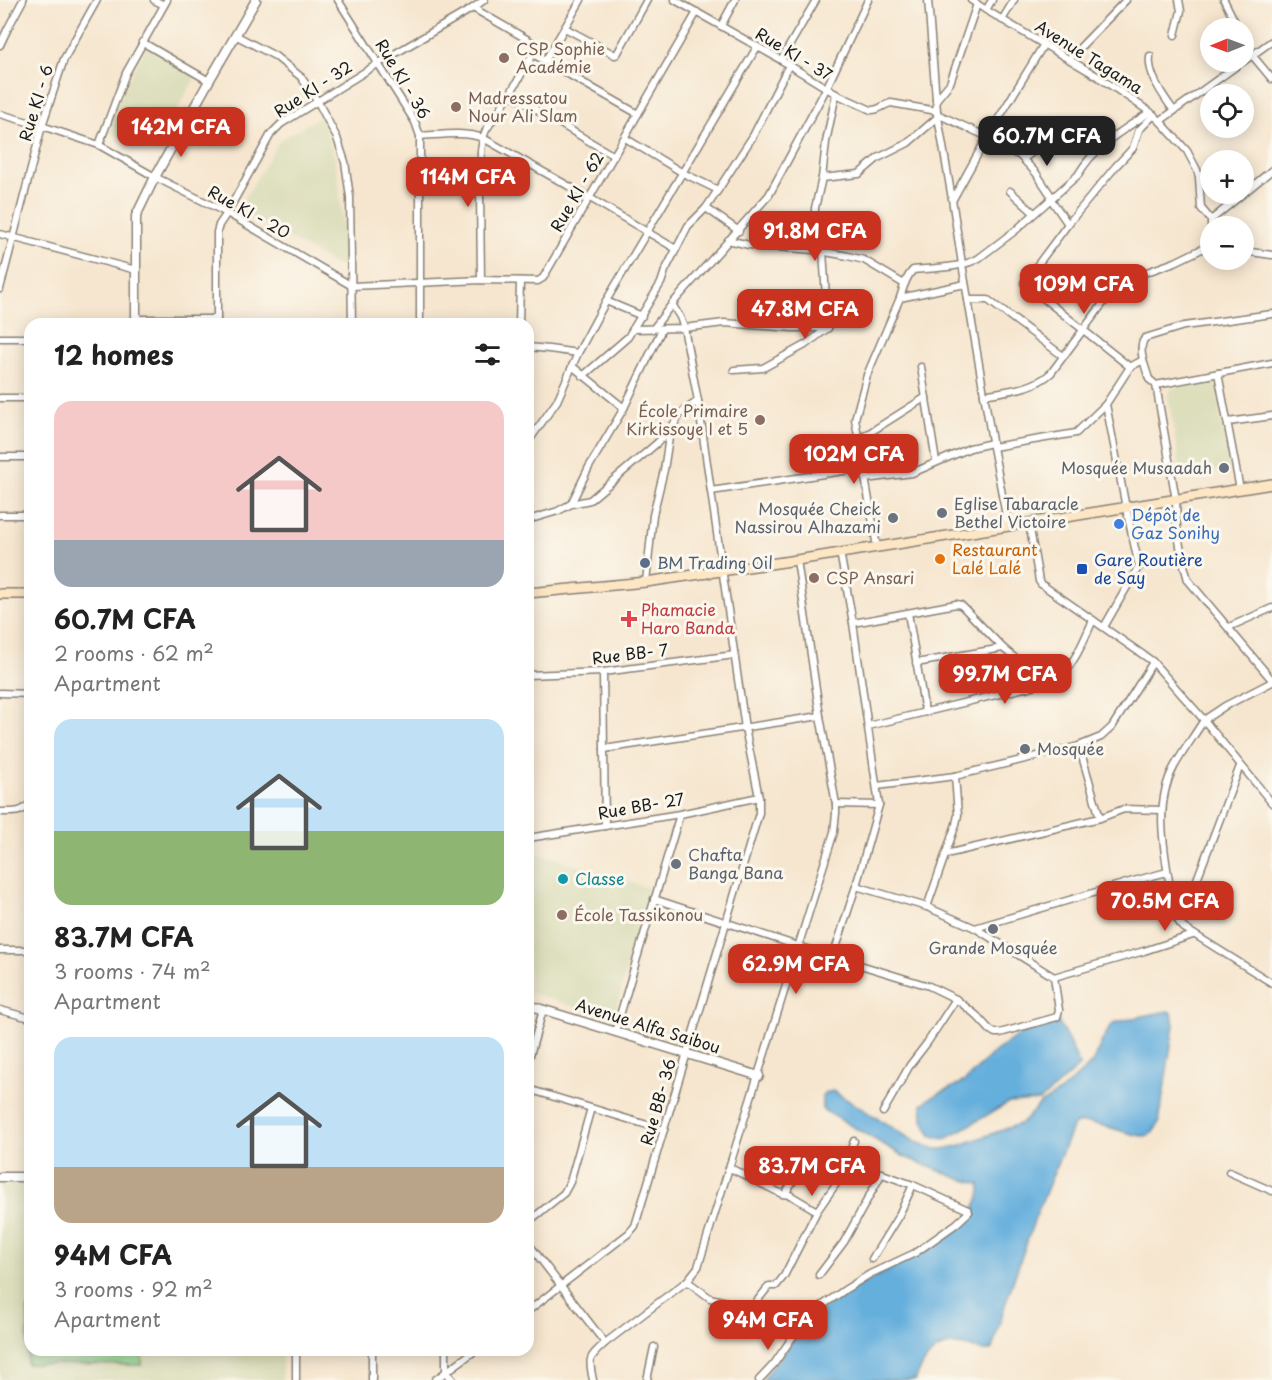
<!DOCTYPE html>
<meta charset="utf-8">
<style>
:root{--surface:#fff;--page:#f2f2f2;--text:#222;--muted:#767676;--accent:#c8321e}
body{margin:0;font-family:"Playpen Sans",sans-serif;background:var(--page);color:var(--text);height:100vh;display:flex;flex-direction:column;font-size:22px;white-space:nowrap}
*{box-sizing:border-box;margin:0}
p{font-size:20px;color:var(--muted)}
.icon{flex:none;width:33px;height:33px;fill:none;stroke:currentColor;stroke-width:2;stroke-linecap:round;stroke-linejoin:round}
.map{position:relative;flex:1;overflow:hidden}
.side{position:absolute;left:24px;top:318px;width:510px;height:1038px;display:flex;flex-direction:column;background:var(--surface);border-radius:18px;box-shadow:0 3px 15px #0003}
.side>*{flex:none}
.needle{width:39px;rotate:269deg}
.fabs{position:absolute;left:1200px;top:18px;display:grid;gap:12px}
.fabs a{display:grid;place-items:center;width:54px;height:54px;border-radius:50%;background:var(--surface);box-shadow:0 3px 15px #0003;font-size:30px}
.price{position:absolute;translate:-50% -51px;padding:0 14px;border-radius:12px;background:var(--accent);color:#fff;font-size:20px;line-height:39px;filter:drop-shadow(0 2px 3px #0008)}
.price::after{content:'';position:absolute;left:50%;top:36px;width:18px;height:14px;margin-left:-9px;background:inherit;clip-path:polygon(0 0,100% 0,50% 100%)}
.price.active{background:#222;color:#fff}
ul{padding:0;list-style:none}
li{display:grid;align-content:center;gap:12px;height:318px;padding:0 30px}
li span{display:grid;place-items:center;height:186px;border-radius:18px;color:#555}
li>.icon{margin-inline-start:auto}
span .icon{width:108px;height:108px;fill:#fffc;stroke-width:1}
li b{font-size:26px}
h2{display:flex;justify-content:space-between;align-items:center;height:72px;padding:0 30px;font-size:26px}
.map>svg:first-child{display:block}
.built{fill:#dddebc}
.green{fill:#8fd38c;stroke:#567854;stroke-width:1.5}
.water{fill:#65afdd;stroke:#40667c;stroke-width:1.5}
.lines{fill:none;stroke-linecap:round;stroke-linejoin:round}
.minor-casing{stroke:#898176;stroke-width:9}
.tertiary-casing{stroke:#898176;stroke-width:11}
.secondary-casing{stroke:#898176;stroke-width:12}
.minor{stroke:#fff;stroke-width:6}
.tertiary{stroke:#fff;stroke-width:8}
.secondary{stroke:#fce6c4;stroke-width:9}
.education-dot{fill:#8d6e63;stroke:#fbf7ec;stroke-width:2}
.worship-dot{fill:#6b7280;stroke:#fbf7ec;stroke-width:2}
.shop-dot{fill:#3f7fe0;stroke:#fbf7ec;stroke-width:2}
.food-dot{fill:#e8710a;stroke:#fbf7ec;stroke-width:2}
.service-dot{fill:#5c6f8a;stroke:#fbf7ec;stroke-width:2}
.transit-dot{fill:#1a4fb4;stroke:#fbf7ec;stroke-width:2}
.health-dot{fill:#e0444e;stroke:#fbf7ec;stroke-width:2}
.culture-dot{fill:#0f9aa8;stroke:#fbf7ec;stroke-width:2}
.labels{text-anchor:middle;stroke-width:6;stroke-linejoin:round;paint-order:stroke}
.education-label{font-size:16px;fill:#785e54;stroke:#fbf7ec;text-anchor:start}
.street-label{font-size:16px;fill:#1c1c1c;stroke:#fbf7ec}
.worship-label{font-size:16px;fill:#5b616d;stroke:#fbf7ec;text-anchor:start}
.shop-label{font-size:16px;fill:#366cbe;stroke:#fbf7ec;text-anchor:start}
.food-label{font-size:16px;fill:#c56008;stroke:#fbf7ec;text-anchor:start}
.transit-label{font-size:16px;fill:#164399;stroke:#fbf7ec;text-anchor:start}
.service-label{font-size:16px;fill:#4e5e75;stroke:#fbf7ec;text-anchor:start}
.health-label{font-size:16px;fill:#be3a42;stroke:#fbf7ec;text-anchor:start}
.culture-label{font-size:16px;fill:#0d838f;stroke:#fbf7ec;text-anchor:start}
</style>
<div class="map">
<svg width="1272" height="1380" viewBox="0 0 1272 1380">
<rect width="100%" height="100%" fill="#fbf7ec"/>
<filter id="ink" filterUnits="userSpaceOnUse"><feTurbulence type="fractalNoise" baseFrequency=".0167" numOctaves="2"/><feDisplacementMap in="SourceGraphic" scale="12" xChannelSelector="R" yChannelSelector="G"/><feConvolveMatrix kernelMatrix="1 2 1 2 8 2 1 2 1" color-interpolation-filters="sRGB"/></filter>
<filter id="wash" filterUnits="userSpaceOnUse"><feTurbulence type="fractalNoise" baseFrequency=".008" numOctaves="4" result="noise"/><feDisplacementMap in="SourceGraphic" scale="24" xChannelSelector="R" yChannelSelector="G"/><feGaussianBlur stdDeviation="1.35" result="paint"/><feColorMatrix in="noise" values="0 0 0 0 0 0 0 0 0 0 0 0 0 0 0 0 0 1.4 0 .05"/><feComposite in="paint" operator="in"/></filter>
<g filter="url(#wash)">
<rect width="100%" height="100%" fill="#f6e6cf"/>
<g class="built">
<path d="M146,47L196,76L155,149L109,133L122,92Z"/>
<path d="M321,116L334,155L338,177L347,262L339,267L238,209L280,140Z"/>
<path d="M1216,382L1229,469L1181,476L1168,394L1173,388Z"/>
<path d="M530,850L649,888L613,1019L528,992V856Z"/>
<path d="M0,1185H30V1350H282V1380H0Z"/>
</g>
<path class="green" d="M28,1309H30V1350H142V1365L27,1364Z"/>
<g class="water">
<path d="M1168,1011L1172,1013L1174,1025L1159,1122C1157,1126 1155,1131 1151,1134C1139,1143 1094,1115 1073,1125L1034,1221L1005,1305L992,1349C983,1354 979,1349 970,1347C938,1339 927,1354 915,1380H763C783,1354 802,1324 829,1304C848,1291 869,1280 889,1270C918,1254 961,1238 975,1206C979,1199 981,1191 980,1184L960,1179L905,1157L822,1109V1100L824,1093L833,1091L914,1141L935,1149H943L958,1146L1022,1123L1040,1104L1061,1091L1092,1063L1103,1039L1109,1029L1114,1023L1133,1018Z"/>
<path d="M1059,1022L1080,1065L1040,1101L1008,1103L946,1139L931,1136L923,1120L922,1104L930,1098L965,1081L993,1053L1020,1034Z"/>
</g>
</g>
<g filter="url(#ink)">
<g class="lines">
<defs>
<g id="minor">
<path d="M154,0L164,5"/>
<path d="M338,0L415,122L420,136V324"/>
<path d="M675,0L781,60L836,94L871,110C879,111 884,104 891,103L937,111"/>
<path d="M928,0L937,111L952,199L962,264L993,447L1008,526"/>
<path d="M971,0L986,10L1097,76L1150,112L1160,121L1187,151L1197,170L1199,177L1201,208L1211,220"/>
<path d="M1224,0L1238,28"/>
<path d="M473,8L537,45L533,54L510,94L486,130L483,138L481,151L480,192L481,280"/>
<path d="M986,10L992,0"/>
<path d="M1002,20L1014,0"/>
<path d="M721,26L735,0"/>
<path d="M565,28L615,55L617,54L647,0"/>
<path d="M235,35L275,56L301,77L318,102L337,138L345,162L350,197L352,324"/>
<path d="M1175,35L1181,11L1179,0"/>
<path d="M1244,39L1252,55L1272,79"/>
<path d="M142,42L209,81"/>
<path d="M0,45L8,28L23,0"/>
<path d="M533,54L638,114"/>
<path d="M1150,56C1147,74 1164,97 1174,111"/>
<path d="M1069,59L1126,0"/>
<path d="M781,60L816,0"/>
<path d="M545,61L581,0"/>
<path d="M1244,61L1272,41"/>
<path d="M510,94L614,156"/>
<path d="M936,100L950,83L977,4"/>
<path d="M0,114L42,126L99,145L155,177L227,213L352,286L481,280L538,281L543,278L697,12"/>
<path d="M937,114L988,137"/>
<path d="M1160,121L1242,62"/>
<path d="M420,136C441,135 463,131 483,138L590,198L676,249"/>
<path d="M625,138L683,173L718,190L753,136L789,65"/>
<path d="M985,141L1019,155L1036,173L1052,197"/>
<path d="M99,145L126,73L167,0"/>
<path d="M1085,146L1094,154"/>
<path d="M1023,159L1034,151L1041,149"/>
<path d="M822,178L859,174L878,158L908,143L938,117"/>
<path d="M718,190L706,208L739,231"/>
<path d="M1010,191L1034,213"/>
<path d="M1050,198L1068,224"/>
<path d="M953,199L985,141L1044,44"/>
<path d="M1211,226V220L1272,170"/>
<path d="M0,234L136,270"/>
<path d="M728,240L749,245L814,250L848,256L864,260L904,284"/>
<path d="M814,250L815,208L822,178L826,142L836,94"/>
<path d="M1244,251L1272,255"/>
<path d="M965,284L900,298C903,288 906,277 913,270C933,268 963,268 979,258L1016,230L1078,175C1095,145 1122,131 1150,112"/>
<path d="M0,289L42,126L64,59L97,0"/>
<path d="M968,300H988L1063,356"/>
<path d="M606,301L642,316"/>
<path d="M136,319H217"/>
<path d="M217,324V232L219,225L227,213L271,134L281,124L379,63L473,8L484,0"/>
<path d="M519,324L520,281"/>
<path d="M633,329L684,328L724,323L792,328H828L823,251"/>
<path d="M653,329L672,304L769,195L826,89L868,0"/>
<path d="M0,338H30"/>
<path d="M528,347L549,349L578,353"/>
<path d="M1143,360C1141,352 1140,344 1145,338L1184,326L1272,314"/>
<path d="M572,366L624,408"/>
<path d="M921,367L936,462"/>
<path d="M1130,367L1024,283L1068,224L1116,166L1133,148L1139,130L1154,115"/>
<path d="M734,370L763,368L805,345L828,328"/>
<path d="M1218,373L1240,490"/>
<path d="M583,376L628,337L661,283L665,271L688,226L706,208"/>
<path d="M1156,385L1272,363"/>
<path d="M984,395C1008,390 1032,390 1051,373L1119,282L1175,262L1210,245V242"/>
<path d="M0,398H30"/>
<path d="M1228,422L1272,416"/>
<path d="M858,440L926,397"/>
<path d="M528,442L557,401L578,353L606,301L757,47"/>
<path d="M993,447L1076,433L1106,404L1130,367L1143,360L1149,379L1156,385L1176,500L1177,528L1182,558"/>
<path d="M0,457H30"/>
<path d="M865,479L912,473L970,448L992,443"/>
<path d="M711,491L863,468"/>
<path d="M571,504L589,467L624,408L662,329"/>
<path d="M0,515H30"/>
<path d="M528,520L558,511L571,504L590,500L656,444L670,430L681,413L698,401"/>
<path d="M1029,523L1039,581L1041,584L1152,661L1204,720C1194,736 1183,751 1174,767C1155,802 1163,843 1169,881C1171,897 1171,916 1184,928L1272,983"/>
<path d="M877,547L855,419L867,375L900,298"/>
<path d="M1139,566L1182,558L1188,580L1272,680"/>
<path d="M646,582L653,515L664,470L670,431"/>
<path d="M908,613L925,712"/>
<path d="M853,623L956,604L961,605L1003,648L1016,659L1020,665L1026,688"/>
<path d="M1104,627L1139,566L1126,508L1106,404"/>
<path d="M1229,627L1272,608"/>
<path d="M916,663L1003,648"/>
<path d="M603,672L605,826"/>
<path d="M528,675L603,672L735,655"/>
<path d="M1272,682L1225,706L1204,720L1272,803"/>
<path d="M0,693L30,694"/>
<path d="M868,726L1045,683C1049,682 1054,680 1058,678C1074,666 1085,638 1093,620"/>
<path d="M1079,746L1101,737L1112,727L1153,662"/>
<path d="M604,749L820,716"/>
<path d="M877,786L955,776L1079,746L1100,818"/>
<path d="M836,804L879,805"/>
<path d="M0,812C13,812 21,814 30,803"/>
<path d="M528,838L680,814L759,797"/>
<path d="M946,854L1100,818L1124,809L1162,810"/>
<path d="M856,886L927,907L975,928L1054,977L1144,951L1193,935"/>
<path d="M654,899L798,946L929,986L956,999L976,1015L990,1030L995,1033H1000L1057,1017L1059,1010L1054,977"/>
<path d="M927,907L956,824L958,815L955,776"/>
<path d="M1180,924L1240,766"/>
<path d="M975,928L1130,882L1167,872"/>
<path d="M0,950H30"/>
<path d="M833,957L856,886L879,805L853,623L840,552"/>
<path d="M0,1010L30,1018"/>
<path d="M615,1032L680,814"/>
<path d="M528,1062L543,1010"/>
<path d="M528,1089L664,1130"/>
<path d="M883,1112L910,1065L927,1043L956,999"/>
<path d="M730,1168L782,1194L790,1195L817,1211"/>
<path d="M1229,1172L1272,1191"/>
<path d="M785,1194L808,1157"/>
<path d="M528,1222L564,1193L570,1182L591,1108"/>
<path d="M528,1243L605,1343"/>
<path d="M872,1259L899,1215L913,1185"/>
<path d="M819,1275L844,1242L882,1173"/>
<path d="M687,1281L710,1298L727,1302L745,1310L753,1306L769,1286H776L784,1276L817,1211L838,1181L854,1141"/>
<path d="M528,1311L629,1233L635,1226L759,813V797L745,728L698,401L684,328L680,317L672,304"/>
<path d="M372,1350V1380"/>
<path d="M446,1350V1372L453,1380"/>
<path d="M296,1380V1350"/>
<path d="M435,1380L476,1350"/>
<path d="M593,1380C588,1357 589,1358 605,1343L687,1281L698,1267L834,832L836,813V804L820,716L797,560"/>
<path d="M647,1380L654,1347"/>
<path d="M759,1380L774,1364L794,1335L808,1318L820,1307L846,1289L870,1274L915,1253L956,1224L969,1212L968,1210L913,1185L846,1161"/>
</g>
<g id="tertiary">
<path d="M136,324V216L155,177L209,81L256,0"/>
<path d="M528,1005L759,1076"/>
<path d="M0,1177H30"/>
</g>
<g id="secondary">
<path d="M528,593L646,582L797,560L1272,484"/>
<path d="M0,594H30"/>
</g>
</defs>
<use href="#minor" class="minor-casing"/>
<use href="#tertiary" class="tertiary-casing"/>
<use href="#secondary" class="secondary-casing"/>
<use href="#minor" class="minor"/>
<use href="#tertiary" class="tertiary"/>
<use href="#secondary" class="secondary"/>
</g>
</g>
<g class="education-dot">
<circle cx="504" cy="58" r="6"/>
<circle cx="456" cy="107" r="6"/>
<circle cx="760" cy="420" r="6"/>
<circle cx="814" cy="578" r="6"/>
<circle cx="562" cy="915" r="6"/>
</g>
<g class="worship-dot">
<circle cx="1224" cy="468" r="6"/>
<circle cx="942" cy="513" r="6"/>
<circle cx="893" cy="518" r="6"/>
<circle cx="1025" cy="749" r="6"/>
<circle cx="676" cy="864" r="6"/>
<circle cx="993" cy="929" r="6"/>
</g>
<circle class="shop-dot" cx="1119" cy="524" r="6"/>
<circle class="food-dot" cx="940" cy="559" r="6"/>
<circle class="service-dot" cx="645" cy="563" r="6"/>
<rect class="transit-dot" x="1076" y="563" width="12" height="12" rx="3"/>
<path class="health-dot" d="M626 610h6v6h6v6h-6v6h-6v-6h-6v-6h6z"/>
<circle class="culture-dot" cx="563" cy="879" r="6"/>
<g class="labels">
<g class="education-label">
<text x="516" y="55">CSP Sophie<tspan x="516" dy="18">Académie</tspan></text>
<text x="468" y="104">Madressatou<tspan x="468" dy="18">Nour Ali Slam</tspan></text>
<text x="748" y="417" text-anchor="end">École Primaire<tspan x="748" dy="18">Kirkissoye I et 5</tspan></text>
<text x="826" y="584">CSP Ansari</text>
<text x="574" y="921">École Tassikonou</text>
</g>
<g class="street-label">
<text transform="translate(794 54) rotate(31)" y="6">Rue KI - 37</text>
<text transform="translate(1089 57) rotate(32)" y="6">Avenue Tagama</text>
<text transform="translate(403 79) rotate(59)" y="6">Rue KI - 36</text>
<text transform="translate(313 89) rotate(-33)" y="6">Rue KI - 32</text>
<text transform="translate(36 103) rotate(-73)" y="6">Rue KI - 6</text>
<text transform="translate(577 192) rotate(-60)" y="6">Rue KI - 62</text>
<text transform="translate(249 212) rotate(29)" y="6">Rue KI - 20</text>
<text transform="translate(630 654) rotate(-7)" y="6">Rue BB- 7</text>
<text transform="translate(641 806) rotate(-10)" y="6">Rue BB- 27</text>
<text transform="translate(648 1026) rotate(17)" y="6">Avenue Alfa Saibou</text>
<text transform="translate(658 1102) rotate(-74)" y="6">Rue BB- 36</text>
</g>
<g class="worship-label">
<text x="1212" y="474" text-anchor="end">Mosquée Musaadah</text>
<text x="954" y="510">Eglise Tabaracle<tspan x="954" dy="18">Bethel Victoire</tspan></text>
<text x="881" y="515" text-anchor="end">Mosquée Cheick<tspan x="881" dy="18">Nassirou Alhazami</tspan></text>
<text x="1037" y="755">Mosquée</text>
<text x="688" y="861">Chafta<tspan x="688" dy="18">Banga Bana</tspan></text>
<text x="993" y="954" text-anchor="middle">Grande Mosquée</text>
</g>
<g class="shop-label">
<text x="1131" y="521">Dépôt de<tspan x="1131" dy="18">Gaz Sonihy</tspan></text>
</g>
<g class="food-label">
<text x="952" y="556">Restaurant<tspan x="952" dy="18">Lalé Lalé</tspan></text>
</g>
<g class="transit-label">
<text x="1094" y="566">Gare Routière<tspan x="1094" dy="18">de Say</tspan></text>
</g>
<g class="service-label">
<text x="657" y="569">BM Trading Oil</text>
</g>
<g class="health-label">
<text x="641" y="616">Phamacie<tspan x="641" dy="18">Haro Banda</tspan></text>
</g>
<g class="culture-label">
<text x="575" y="885">Classe</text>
</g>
</g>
</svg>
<div class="fabs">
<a><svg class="needle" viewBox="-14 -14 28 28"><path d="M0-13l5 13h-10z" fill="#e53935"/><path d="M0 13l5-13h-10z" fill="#767676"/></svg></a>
<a><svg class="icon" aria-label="locate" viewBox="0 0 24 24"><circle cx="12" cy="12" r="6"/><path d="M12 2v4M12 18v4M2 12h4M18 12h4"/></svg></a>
<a>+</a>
<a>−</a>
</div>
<b class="price" style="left:181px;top:158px">142M CFA</b>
<b class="price active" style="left:1047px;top:167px">60.7M CFA</b>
<b class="price" style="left:468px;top:208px">114M CFA</b>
<b class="price" style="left:815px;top:262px">91.8M CFA</b>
<b class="price" style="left:1084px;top:315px">109M CFA</b>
<b class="price" style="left:805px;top:340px">47.8M CFA</b>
<b class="price" style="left:854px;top:485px">102M CFA</b>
<b class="price" style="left:1005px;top:705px">99.7M CFA</b>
<b class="price" style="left:1165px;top:932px">70.5M CFA</b>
<b class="price" style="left:796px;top:995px">62.9M CFA</b>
<b class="price" style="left:812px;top:1197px">83.7M CFA</b>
<b class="price" style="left:768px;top:1351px">94M CFA</b>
<section class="side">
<h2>12 homes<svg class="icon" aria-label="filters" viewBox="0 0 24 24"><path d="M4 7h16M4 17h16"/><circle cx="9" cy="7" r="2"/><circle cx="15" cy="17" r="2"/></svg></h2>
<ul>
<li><span style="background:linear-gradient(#f6c9c9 75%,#9aa5b1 0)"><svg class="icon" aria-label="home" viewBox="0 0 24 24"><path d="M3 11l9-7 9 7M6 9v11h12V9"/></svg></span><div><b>60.7M CFA</b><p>2 rooms · 62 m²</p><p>Apartment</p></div></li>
<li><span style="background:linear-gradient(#bfe0f5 60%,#8fb573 0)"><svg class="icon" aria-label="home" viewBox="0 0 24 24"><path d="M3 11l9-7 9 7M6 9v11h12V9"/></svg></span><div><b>83.7M CFA</b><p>3 rooms · 74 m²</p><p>Apartment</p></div></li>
<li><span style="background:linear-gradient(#bfe0f5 70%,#b9a48a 0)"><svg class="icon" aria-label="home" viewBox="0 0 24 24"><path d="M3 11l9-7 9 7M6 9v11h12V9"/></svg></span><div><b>94M CFA</b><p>3 rooms · 92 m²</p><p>Apartment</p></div></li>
</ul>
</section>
</div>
